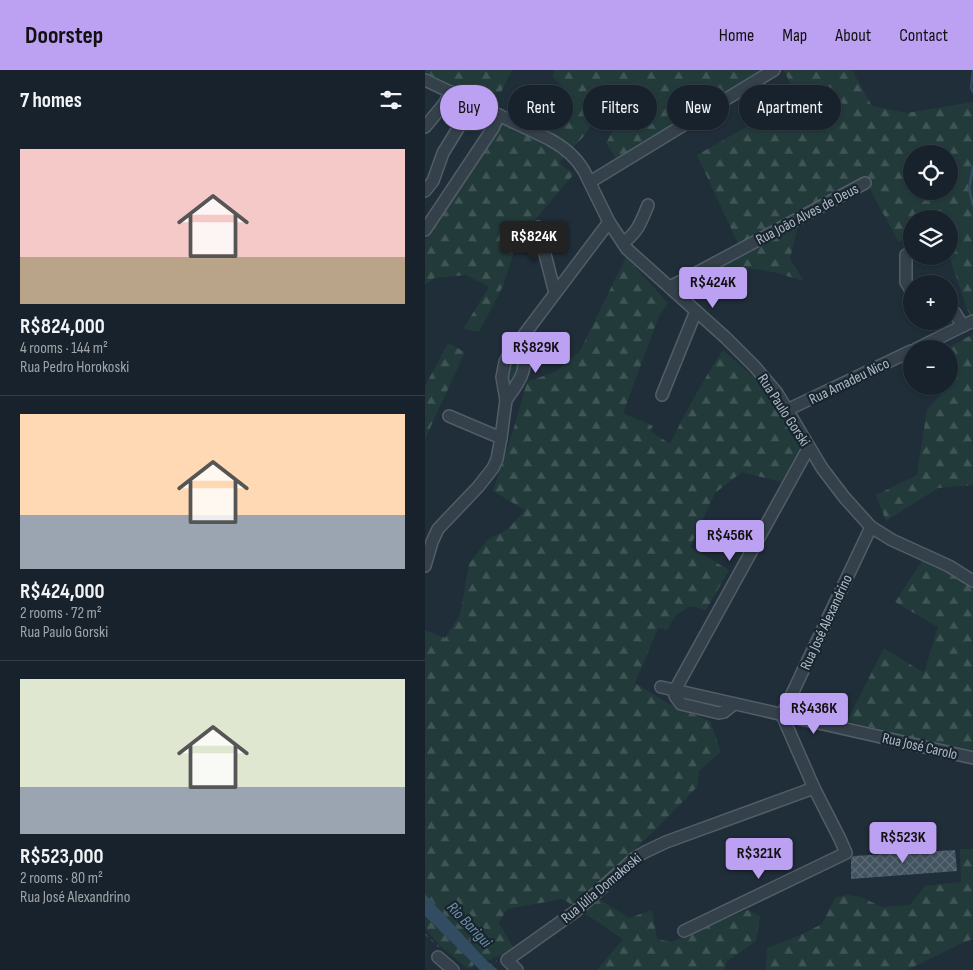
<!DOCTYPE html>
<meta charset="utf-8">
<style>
:root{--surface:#18222c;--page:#212a34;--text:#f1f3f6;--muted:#9fa4a9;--line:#363f48;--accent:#bca0f2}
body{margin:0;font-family:"Sofia Sans Condensed",sans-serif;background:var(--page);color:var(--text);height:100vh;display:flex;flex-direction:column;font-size:19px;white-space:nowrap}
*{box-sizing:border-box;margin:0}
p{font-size:16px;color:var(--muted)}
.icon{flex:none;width:28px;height:28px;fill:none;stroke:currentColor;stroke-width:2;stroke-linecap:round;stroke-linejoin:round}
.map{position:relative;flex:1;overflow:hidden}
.drawer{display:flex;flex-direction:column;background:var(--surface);width:425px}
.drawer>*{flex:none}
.top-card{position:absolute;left:15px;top:15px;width:458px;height:45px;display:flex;gap:10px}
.buttons{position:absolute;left:478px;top:75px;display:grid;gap:10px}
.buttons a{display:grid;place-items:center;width:55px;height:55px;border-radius:50%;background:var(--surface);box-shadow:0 1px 4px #0004,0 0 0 1px var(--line);font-size:25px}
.price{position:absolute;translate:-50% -42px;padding:0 11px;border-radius:5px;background:var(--accent);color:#111;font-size:16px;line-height:32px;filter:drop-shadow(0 1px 2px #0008)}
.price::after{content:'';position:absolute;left:50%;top:30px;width:15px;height:11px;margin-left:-8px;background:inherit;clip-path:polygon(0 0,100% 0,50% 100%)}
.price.current{background:#222;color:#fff}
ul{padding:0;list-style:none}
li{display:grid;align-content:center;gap:10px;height:265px;padding:0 20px}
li+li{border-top:1px solid var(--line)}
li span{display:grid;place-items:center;height:155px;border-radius:0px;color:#555}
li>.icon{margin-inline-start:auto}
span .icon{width:90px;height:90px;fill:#fffc;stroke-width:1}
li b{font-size:21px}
h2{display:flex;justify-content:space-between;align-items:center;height:60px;padding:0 20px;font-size:21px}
.chip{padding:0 18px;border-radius:22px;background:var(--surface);box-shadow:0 1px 4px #0004,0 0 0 1px var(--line);font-size:18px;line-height:45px}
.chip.current{background:var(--accent);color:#111}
header{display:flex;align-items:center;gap:30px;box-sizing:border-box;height:70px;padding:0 25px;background:var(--accent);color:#111}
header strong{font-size:24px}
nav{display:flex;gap:28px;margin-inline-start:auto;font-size:18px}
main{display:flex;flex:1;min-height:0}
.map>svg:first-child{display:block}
.forest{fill:url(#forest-firs);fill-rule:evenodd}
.park{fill:url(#park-crowns)}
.water{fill:#324c62}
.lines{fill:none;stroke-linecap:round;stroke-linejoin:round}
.stream{stroke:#324c62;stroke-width:2.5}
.building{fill:url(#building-cross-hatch)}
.minor-casing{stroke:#515d68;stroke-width:14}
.path{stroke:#405757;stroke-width:1;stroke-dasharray:4 4;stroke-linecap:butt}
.minor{stroke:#34404a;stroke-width:11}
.labels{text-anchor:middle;stroke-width:4.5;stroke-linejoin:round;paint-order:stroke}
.street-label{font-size:15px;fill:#aebac6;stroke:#19252e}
.water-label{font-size:16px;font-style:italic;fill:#6d90ab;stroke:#19252e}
</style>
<header>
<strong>Doorstep</strong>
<nav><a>Home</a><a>Map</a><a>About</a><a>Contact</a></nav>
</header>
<main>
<section class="drawer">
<h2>7 homes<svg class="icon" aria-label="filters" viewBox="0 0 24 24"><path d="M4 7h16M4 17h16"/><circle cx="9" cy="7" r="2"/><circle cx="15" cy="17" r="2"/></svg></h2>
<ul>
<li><span style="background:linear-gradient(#f6c9c9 70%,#b9a48a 0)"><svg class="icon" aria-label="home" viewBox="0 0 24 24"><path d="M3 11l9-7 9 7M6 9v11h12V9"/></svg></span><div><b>R$824,000</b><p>4 rooms · 144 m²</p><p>Rua Pedro Horokoski</p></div></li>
<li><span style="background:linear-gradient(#ffd9b3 65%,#9aa5b1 0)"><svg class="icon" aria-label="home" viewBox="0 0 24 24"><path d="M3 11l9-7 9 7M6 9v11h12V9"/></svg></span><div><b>R$424,000</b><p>2 rooms · 72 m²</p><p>Rua Paulo Gorski</p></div></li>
<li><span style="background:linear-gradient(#dfe7d0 70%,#9aa5b1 0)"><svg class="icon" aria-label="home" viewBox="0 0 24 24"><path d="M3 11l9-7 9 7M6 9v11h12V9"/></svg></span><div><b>R$523,000</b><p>2 rooms · 80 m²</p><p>Rua José Alexandrino</p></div></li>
</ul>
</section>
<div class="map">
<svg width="548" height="900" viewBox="0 0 548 900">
<defs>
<pattern id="forest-firs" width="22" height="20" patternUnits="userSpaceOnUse" patternTransform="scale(1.25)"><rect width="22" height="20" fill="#223b3a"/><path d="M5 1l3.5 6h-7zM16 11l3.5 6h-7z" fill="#405555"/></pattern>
<pattern id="park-crowns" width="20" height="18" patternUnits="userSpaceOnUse" patternTransform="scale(1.25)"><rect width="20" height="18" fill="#223b3a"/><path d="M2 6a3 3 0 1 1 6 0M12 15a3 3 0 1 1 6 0" fill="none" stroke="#405555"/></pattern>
<pattern id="building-cross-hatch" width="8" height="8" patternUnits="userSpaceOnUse" patternTransform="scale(1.25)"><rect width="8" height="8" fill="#435461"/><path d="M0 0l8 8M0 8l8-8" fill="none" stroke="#5c6a76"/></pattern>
</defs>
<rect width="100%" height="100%" fill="#202e3a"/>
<g class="forest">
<path d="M0,0H87L76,22L65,23L55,18L50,30L0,5Z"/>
<path d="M129,0H337L192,90L181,73L200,40L178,37L159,66L134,93L149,104L108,152L92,172L78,216L54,262L38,259L64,217L41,205L9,208L0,215V170L7,162L99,21L110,26L125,37L138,17L128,7Z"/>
<path d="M359,0H427L447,36L482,43L548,32V249L543,241L524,186V149H486V168L474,172L450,129L441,110L376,142L365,189L379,211L348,202L324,198L302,220L290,207L315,178L272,85L325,55L334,22L350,40L370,24ZM486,84H524V121H486Z"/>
<path d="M201,187L243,233L234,246L198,343L228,356L225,361L245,374C261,341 278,310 298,280L348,324L378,377L356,412L317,402L290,423L265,477L304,500L281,540L265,536L251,545L242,560L233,558L210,613L244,634L285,651L296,682L274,701L272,717L233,757L164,823L204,848L227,840L232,869L247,872L271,861L323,840L335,846L331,871L302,891L299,900H172L198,869L138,829L82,839L74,853L89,879L62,891L0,824V560L20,568L35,545L44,494L62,470L83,459L100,440L68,421L88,361L102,312L132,301L155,281Z"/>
<path d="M548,264V415L513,418L461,451L451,425L492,405L502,339L524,316V279H521Z"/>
<path d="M23,273L40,282L0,369V316Z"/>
<path d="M497,491L548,510V685L422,651L459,578L499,603L513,557L470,532Z"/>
<path d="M535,779H548V869L537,873L482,900H341L342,878L373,866L397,854L410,828L416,826L423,825L436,827L457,837L485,835L500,816L536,812Z"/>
<path d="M0,846L49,894L47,898L43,899L14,875L0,858Z"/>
</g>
<path class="park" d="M94,275L97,291L83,323C79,305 84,290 94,275Z"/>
<path class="water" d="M0,824L62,891L73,900H55L0,846Z"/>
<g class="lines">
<g class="stream">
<path d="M548,0L546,18L548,22"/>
<path d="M548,97L544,119L548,135"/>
</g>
</g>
<path class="building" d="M530,780L532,801L426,809V789L428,786Z"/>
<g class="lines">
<defs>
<g id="minor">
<path d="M0,10L124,69C139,77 151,87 159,101L184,152L202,179L301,268L330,297L352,323L397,398L419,427L446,457L467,470L524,496L548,511"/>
<path d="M0,57L19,34L26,22"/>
<path d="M165,112L349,0"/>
<path d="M0,121L8,111L18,83L37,52L47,32"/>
<path d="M113,157L130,223"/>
<path d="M0,160L68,58L74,45"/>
<path d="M198,173C213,162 216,152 223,135"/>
<path d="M481,185V212L486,220"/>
<path d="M245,217L440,113"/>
<path d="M524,242L530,243L538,256"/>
<path d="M491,279L548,251"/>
<path d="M237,325L271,241"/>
<path d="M81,330C100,304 102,300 97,268"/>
<path d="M362,340L486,281"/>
<path d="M24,346L76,368"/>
<path d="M0,496L7,472L13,459L53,417L68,398L72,389L76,368L81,330L77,307L80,292L83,286L184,152"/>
<path d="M236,617L548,688"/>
<path d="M309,634L299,642L294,643L256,634L250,626V620L384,377"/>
<path d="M259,861L421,783L415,769L389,718L357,645L446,457"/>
<path d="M13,887L28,900"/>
<path d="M92,900L82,890L151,841L211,787L220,782L241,772L389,718"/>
</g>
</defs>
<use href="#minor" class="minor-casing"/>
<g class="path">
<path d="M0,864L14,877"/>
<path d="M57,900L72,891"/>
</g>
<use href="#minor" class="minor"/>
</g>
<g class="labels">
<g class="street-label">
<text transform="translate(382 144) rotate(-28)" y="5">Rua João Alves de Deus</text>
<text transform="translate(424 311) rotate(-26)" y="5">Rua Amadeu Nico</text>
<text transform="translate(359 340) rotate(57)" y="5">Rua Paulo Gorski</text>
<text transform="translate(401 552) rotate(-65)" y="5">Rua José Alexandrino</text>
<text transform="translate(495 676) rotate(13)" y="5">Rua José Carolo</text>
<text transform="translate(176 818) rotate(-40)" y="5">Rua Júlia Domakoski</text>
</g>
<g class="water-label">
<text transform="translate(45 854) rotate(46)" y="6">Rio Barigui</text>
</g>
</g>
</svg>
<div class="buttons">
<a><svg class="icon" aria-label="locate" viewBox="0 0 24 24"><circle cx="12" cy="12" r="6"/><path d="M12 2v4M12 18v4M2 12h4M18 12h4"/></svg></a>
<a><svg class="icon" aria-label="layers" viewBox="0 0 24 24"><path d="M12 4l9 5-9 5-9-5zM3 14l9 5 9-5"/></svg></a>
<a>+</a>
<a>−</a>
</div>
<b class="price current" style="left:109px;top:193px">R$824K</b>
<b class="price" style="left:288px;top:239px">R$424K</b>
<b class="price" style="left:111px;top:304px">R$829K</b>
<b class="price" style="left:305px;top:492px">R$456K</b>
<b class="price" style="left:389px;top:665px">R$436K</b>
<b class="price" style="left:478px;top:794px">R$523K</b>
<b class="price" style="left:334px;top:810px">R$321K</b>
<div class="top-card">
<a class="chip current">Buy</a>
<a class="chip">Rent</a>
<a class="chip">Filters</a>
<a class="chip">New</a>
<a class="chip">Apartment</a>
</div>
</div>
</main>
